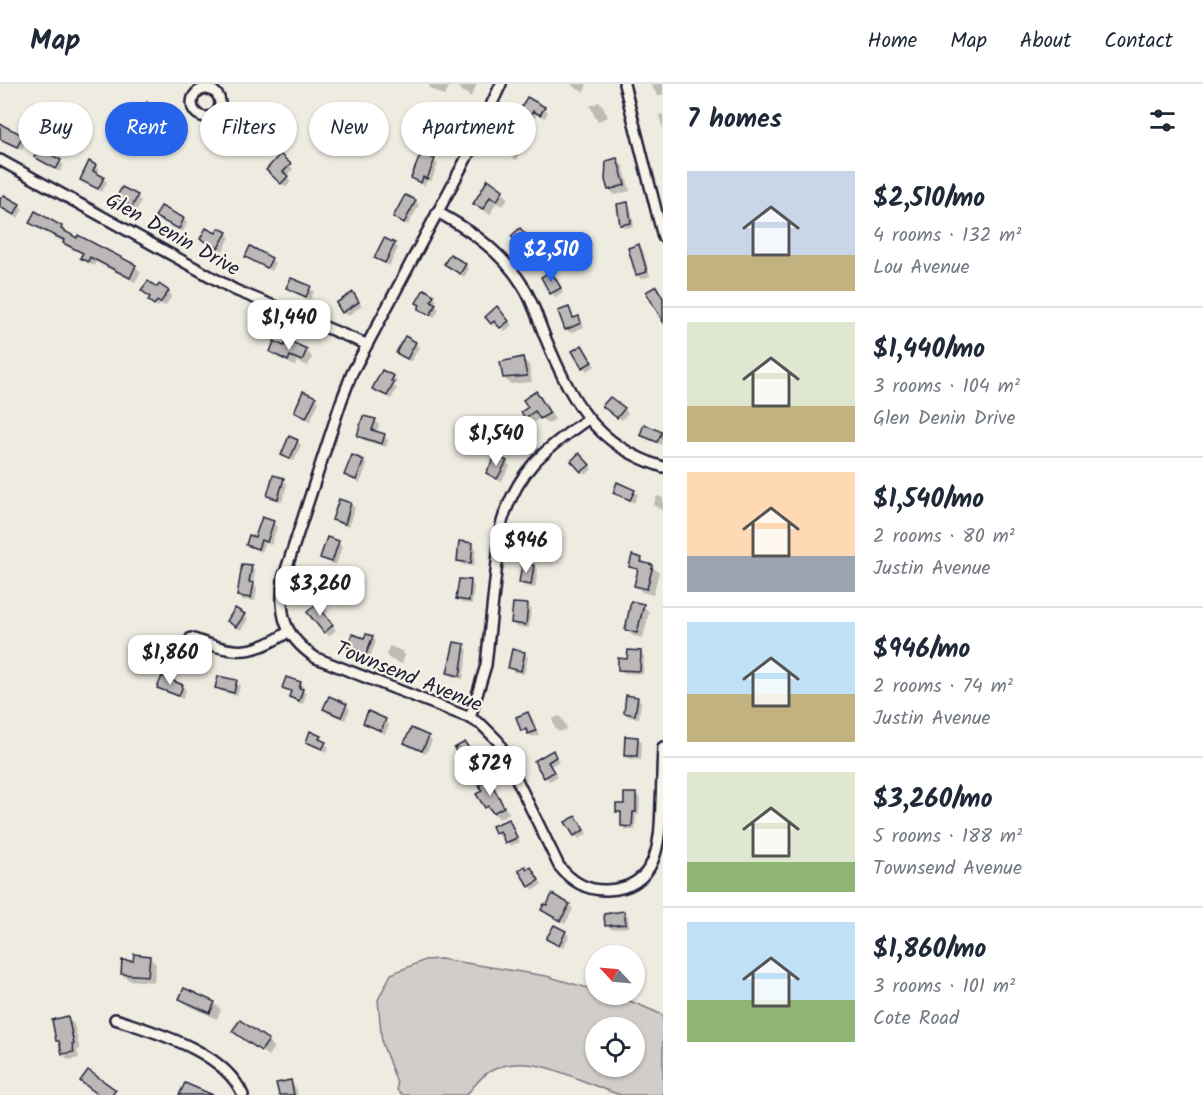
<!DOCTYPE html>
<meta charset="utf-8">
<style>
:root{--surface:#fff;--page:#f6f6f7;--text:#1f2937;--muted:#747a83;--line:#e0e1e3;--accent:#2563eb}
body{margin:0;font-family:Kalam,sans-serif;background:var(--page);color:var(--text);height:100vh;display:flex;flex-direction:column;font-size:22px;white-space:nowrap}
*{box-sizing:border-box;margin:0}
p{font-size:20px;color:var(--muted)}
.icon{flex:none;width:33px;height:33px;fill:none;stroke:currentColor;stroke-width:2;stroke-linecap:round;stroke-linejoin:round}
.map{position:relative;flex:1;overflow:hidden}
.panel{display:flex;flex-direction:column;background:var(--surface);width:540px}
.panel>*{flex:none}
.hud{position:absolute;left:18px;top:18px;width:555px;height:54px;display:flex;gap:12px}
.needle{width:39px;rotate:296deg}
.fabs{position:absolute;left:585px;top:861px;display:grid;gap:12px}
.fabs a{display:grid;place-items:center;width:60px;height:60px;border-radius:50%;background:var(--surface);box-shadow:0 2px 4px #0004;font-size:30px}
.price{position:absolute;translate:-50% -51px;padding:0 14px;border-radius:12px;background:#fff;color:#222;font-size:20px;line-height:39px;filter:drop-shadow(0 2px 3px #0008)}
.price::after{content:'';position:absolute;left:50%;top:36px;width:18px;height:14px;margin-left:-9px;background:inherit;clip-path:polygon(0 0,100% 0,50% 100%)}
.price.on{background:var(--accent);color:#fff}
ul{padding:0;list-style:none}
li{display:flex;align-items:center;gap:18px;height:150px;padding:0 24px}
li+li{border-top:2px solid var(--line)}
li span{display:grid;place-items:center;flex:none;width:168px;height:120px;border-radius:0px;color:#555}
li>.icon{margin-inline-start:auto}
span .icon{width:72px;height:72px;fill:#fffc;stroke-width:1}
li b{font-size:26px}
h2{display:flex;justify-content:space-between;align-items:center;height:72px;padding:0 24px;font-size:26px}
.pill{padding:0 21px;border-radius:27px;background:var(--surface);box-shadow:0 2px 4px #0004;font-size:21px;line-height:54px}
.pill.on{background:var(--accent);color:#fff}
header{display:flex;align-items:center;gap:36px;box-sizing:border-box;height:84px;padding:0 30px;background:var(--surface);border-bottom:2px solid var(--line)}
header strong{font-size:28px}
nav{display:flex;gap:33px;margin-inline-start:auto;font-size:21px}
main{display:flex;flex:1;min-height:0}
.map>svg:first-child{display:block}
.green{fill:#d1cdc9;stroke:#7a7882;stroke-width:1.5;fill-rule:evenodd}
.shadow{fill:#0003}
.building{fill:#bbb8b7;stroke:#22223b;stroke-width:1.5}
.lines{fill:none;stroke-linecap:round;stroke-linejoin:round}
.street-casing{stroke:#22223b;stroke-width:14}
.street{stroke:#f7f3e8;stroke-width:9}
.labels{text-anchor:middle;stroke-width:4.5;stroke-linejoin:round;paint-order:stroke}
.street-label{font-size:21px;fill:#22223b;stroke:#f7f3e8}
</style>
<header>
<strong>Map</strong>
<nav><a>Home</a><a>Map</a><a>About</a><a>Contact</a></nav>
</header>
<main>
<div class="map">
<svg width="663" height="1011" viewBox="0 0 663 1011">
<rect width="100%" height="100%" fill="#eeebe1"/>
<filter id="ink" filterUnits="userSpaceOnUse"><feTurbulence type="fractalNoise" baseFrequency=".0167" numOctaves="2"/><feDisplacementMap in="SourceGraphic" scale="12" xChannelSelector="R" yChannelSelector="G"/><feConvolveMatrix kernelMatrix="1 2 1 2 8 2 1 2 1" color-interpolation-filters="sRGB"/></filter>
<g filter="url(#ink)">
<path class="green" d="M441,875L546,892L595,906L596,910C620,910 641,922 663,931V1011C650,1011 634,1011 621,1011C582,1001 531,963 489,988C480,993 473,1004 466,1011H403L397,1006V999L382,959L378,916L391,890L425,876ZM596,944H634V982H596Z"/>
<g class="shadow">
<path d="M430,0H447L449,2L445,12L433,6L429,2Z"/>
<path d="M460,0H477L471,13L458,4Z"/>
<path d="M571,0H587L584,8L575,4Z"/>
<path d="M650,0H663V10L658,12Z"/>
<path d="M599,18L603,22L608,33L598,37L595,33L590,22Z"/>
<path d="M151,24L165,43L156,50L145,36L142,38L138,35L139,27Z"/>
<path d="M544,24L548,28L545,34L537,30L532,39L520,30Z"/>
<path d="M663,30V46L659,31Z"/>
<path d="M445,40L457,48L452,60L439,52Z"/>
<path d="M0,46L22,52L26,56L22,66L5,58L1,54Z"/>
<path d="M508,58L521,66L516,76L503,67Z"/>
<path d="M50,65L54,69L52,73L64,81L60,88L36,73Z"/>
<path d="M422,71L438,80L431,98L427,96L425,102L412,94Z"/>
<path d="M281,72L293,85L286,92L291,97L286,103L268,86Z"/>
<path d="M617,76L623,82L630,107L615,111L609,105Z"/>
<path d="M90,79L99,86L97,91L107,98L102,108L82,95Z"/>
<path d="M497,102L508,114L503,122L496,119L490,131L475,120Z"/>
<path d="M123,105L141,117L137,126L118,114Z"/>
<path d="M0,115L19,121L23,125L18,134L0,124Z"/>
<path d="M415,117L419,121L408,141L395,133Z"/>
<path d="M627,120L631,124L634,143L625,144L621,140Z"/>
<path d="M157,133L183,135L187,139L183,148Z"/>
<path d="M31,139L62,143L66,150L135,182L141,188L135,198L96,178L94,182L82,173L83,170L70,164L64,158L36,144Z"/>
<path d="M226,149L230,153L223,167L202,155Z"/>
<path d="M524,150L536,163L529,169L513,152Z"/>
<path d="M394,160L398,164L389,182L376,173Z"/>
<path d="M639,162L643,166L650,192L641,195L637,191Z"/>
<path d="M247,172L271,175L275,179L271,187Z"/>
<path d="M446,180L465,181L469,185L464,193Z"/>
<path d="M551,189L563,208L555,213L552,209Z"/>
<path d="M288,204H310L314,208L310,216L292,208Z"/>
<path d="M157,205L168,208L172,212L165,222L161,220L158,223L154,220Z"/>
<path d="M353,210L362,222L347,232L343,228Z"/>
<path d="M433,212L437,216L434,221L439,225L434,234L420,224Z"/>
<path d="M569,225L575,235L578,234L582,238L584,243L570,249L567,245Z"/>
<path d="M501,228L512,241L505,247L499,240L496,243L487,233Z"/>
<path d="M415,259L419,263L411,278L397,269Z"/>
<path d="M582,263L595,282L587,287L583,283Z"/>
<path d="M285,264L306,266L312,273L308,282L297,277L295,282L278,274L271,268Z"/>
<path d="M523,275L529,281L532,298L511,300L504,294Z"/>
<path d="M393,293L397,297L394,302L397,304L391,315L374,304Z"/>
<path d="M536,309L555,335L548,340L541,334L532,339L526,333Z"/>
<path d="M315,314L319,318L310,337L296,328Z"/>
<path d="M624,325L628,329L622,336L608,326Z"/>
<path d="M375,337L379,341L376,349L384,352L388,356L386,363L363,356L359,352Z"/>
<path d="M661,349L663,352L661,361L641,350Z"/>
<path d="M297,357L301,361L294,377L283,370Z"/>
<path d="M579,371L592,385L586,391L573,377Z"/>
<path d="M363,377L367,381L360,399L350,395L346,391Z"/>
<path d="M506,378L510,382L501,398L488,389Z"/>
<path d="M283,396L287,400L282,418L273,415L269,411Z"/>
<path d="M634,407L638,411L634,419L614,408Z"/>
<path d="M657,412L663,414V427L653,421Z"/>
<path d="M340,417L351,420L355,424L349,443L338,439L334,435Z"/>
<path d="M273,439L277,443L271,461L265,459L262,468L252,464L248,460Z"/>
<path d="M338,459L342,463L336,481L326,477L322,473Z"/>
<path d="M472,460L476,464L474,482L463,481L459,477Z"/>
<path d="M641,475L659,488L653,511L642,508L636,502L639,489L631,482Z"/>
<path d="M534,482L538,486L535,504L524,502L520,498Z"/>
<path d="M251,483L255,487L253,500L257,504L255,517L243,516L239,512Z"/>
<path d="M470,498L474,502L472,520L462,519L458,515Z"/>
<path d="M321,519L328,527L324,531L336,546L329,552L309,529Z"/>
<path d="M527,521L531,525L529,544L516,543L512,539Z"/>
<path d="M643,521L649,528L643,554L633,552L627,546Z"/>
<path d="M244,531L248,535L241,546L232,541Z"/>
<path d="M372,553L376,557L369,576L349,562Z"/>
<path d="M389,562L402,567L405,571L402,580L390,575L386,571Z"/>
<path d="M464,562L468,566L463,595L453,593L449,589Z"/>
<path d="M640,568L644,572L643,590L623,589L620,585Z"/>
<path d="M524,569L528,573L524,590L514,588L510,584Z"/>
<path d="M236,598L240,602L237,612L221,607L217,603Z"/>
<path d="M300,599L304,603L303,607L306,610L303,620L295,617L291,613L292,609L284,604Z"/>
<path d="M182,602L186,606L183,615L163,607L159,603Z"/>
<path d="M637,614L641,618L639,634L629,633L625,629Z"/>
<path d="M346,621L350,625L345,636L328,629L324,625Z"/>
<path d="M369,629L385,637L389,641L385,650L368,642L364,638Z"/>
<path d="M528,630L532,634L539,651L533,653L523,646L518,634Z"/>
<path d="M559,632L563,636L567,645L559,648L555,644L552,635Z"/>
<path d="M311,649L324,657L323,659L329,663L326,668L307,657Z"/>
<path d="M428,653L432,657L426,670L410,663L406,659Z"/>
<path d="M638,654L642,658L641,676L629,675L625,671Z"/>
<path d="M468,664L482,687L474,691L470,687Z"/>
<path d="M552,668L559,677L551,682L557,693L549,697L536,677Z"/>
<path d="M489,697L502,715L500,716L509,729L500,735L486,723L484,707Z"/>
<path d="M636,710L640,714L639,731H636L635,746H626L622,742V731L618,727Z"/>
<path d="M576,733L587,750L579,755L575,751Z"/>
<path d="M509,737L513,741L520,758L510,762L503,751L500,753L496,749L494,743Z"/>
<path d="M531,785L542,800L534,806L530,802L528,787Z"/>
<path d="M569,821L573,825L565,840L542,826L547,823Z"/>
<path d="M624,829L628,832L629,843L611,845L607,841Z"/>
<path d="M565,848L569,852L563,864L548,855Z"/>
<path d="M149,873L156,880L154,898L129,896L122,890L134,879Z"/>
<path d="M180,915L214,919L221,926L217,935L187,921Z"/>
<path d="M68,934L74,940L80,966H77L79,974L69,976L63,970L61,960L58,957Z"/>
<path d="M234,947L268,957L274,963L268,972Z"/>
<path d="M290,997L296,1004L298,1011H280Z"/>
</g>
<g class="building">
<path d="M527,13L545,23L540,31L533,27L528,36L518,30Z"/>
<path d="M147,18L162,39L151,47L141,33L137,36L131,27L137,23L138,25Z"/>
<path d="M0,40L23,51L17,63L0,55Z"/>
<path d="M42,59L51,64L48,69L61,76L56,85L34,73Z"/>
<path d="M421,69L435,75L427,95L423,93L421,99L411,94Z"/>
<path d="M280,70L291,80L283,88L288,92L281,100L266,86Z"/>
<path d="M617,74L625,101L608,106L605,96L606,77Z"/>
<path d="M89,77L96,81L93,87L104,93L98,105L80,96Z"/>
<path d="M488,95L503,106L497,117L490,113L483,125L473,120Z"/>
<path d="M122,103L138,111L132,123L116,114Z"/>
<path d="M4,111L20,120L14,131L0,123V113L2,114Z"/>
<path d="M405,111L416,116L404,139L393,133Z"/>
<path d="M628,118L631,139L620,141L617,120Z"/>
<path d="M161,122L184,134L179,145L155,133Z"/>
<path d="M35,127L62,142L61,145L77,154L78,151L136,181L130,194L90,173L88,178L80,174L83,169L63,159L64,156L29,139Z"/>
<path d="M206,144L216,149L219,144L227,148L218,164L200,155Z"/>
<path d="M520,144L533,158L524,166L511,152Z"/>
<path d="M384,154L395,159L385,179L374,174Z"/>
<path d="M639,160L647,188L636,191L628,164Z"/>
<path d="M250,162L272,174L267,184L245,173Z"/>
<path d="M450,170L466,180L460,190L444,180Z"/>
<path d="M551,187L561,204L550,210L541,193Z"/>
<path d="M291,194L311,202L306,213L286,204Z"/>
<path d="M148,197L157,203L159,200L169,207L160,219L157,217L154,221L148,216L150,213L141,206Z"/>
<path d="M656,202L663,214V238L646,208Z"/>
<path d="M424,205L434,211L431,217L436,220L430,231L418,225L420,221L416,219Z"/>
<path d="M353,208L359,218L342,229L336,219Z"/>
<path d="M497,222L509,237L500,244L494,237L491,240L485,233Z"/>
<path d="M569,223L573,234L579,232L581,239L565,246L558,227Z"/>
<path d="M405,252L416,258L407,275L396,269Z"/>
<path d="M287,256L307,265L302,277L290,272L288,277L270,268L274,257L284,262Z"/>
<path d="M582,261L592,278L582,284L572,267Z"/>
<path d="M523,273L527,292L503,294L500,278Z"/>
<path d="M382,286L394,292L391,297L394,299L387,312L372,305Z"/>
<path d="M303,307L316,313L306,334L294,328Z"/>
<path d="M536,307L550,329L540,335L535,327L525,334L521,328L528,323L523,316Z"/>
<path d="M610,313L625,324L617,334L602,322Z"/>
<path d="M363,332L376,335L372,346L385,350L382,360L357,352Z"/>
<path d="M644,340L662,348L657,358L640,351Z"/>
<path d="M289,352L298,356L290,375L281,371Z"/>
<path d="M579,369L590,381L581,388L571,377Z"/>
<path d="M352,371L364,376L356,396L344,391Z"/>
<path d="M496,371L507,377L497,395L486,389Z"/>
<path d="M273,391L284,394L278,415L267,412Z"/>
<path d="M617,398L635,406L630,416L613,409Z"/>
<path d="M339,415L351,419L345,440L332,436Z"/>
<path d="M262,433L274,437L267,458L261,456L258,465L246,461L249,451L255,453Z"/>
<path d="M327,453L339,457L332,478L320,474Z"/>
<path d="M459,457L473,459L471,479L457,477Z"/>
<path d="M632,471L642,474L641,478L653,481L647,505L634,502L638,485L629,483Z"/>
<path d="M522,479L534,481L531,501L519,499Z"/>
<path d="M242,480L252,481L249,498L254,499L251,514L237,512Z"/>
<path d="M459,495L471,496L469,517L456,515Z"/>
<path d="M321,517L326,522L321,526L333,541L324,549L307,528Z"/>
<path d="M631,517L644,520L637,549L625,546Z"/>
<path d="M513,519L528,520L526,541L511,539Z"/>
<path d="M235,524L245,530L236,543L227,537Z"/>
<path d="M352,550L364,554L366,550L373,552L365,573L358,571L360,567L347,563Z"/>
<path d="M454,558L465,560L460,592L447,589Z"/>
<path d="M512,565L525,568L521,587L508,584Z"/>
<path d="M628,566L641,567L640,587L618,586V574L627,575Z"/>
<path d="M162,592L183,601L179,612L157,604Z"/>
<path d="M218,592L237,596L234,609L215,604Z"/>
<path d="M286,593L301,598L299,604L303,605L299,617L289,613L291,607L282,604Z"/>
<path d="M626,611L638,613L635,631L624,629Z"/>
<path d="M329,612L347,620L341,633L323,625Z"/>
<path d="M368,627L386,635L381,647L363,639Z"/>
<path d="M528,628L536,647L528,650L526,645L521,647L516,633Z"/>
<path d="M411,644L429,652L422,667L404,659Z"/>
<path d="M310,647L321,652L319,655L326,658L322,665L306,658Z"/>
<path d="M625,652L638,653L637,672H624Z"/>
<path d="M465,658L479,682L469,688L454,664Z"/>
<path d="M553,666L556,673L548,678L554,688L544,694L534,677Z"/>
<path d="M489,695L504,723L493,729L488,722L485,724L476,710L482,707L479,701Z"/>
<path d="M624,709H636V728H633L632,743L621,742V728H616V720H624Z"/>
<path d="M576,732L584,746L574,752L565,738Z"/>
<path d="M509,735L517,754L505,759L500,747L495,749L492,742Z"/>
<path d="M525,782L527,785L531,783L539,796L529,803L518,786Z"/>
<path d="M552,810L570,820L560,837L541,826L544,820L547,821Z"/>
<path d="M624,827L626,840L605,842L604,830Z"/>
<path d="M554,841L566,847L559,862L546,855Z"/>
<path d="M134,870L150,872L148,892L121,890L122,876L133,877Z"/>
<path d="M184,904L215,918L210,929L179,915Z"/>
<path d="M68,932L74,960H72L74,968L62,970L59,957H56L52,936Z"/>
<path d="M240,936L269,956L261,967L232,947Z"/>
<path d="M88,986L116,1006L112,1011H99L80,997Z"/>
<path d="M291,996L294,1011H279L276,999Z"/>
<path d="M185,999L213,1011H179Z"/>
</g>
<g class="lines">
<defs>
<g id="street">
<path d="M501,0L467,73L352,289L341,318L283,495C279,532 284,552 316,574L470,634L482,641L498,657L559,782C571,797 587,807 607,806C659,804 660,757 661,719C662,700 662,682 663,663"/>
<path d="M624,0L663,153"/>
<circle cx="206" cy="19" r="14"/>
<path d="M0,76L235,206L366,260"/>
<path d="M437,128C471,146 503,169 523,202C533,217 538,236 545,253C571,315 593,361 663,383"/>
<path d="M191,554C233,569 249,574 288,548"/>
<path d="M470,634L486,581L501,441C517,387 543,366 588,335"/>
<path d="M115,935C157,949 224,967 243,1011"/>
</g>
</defs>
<use href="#street" class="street-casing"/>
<use href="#street" class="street"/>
</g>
</g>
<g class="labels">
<g class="street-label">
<text transform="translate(173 150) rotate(29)" y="7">Glen Denin Drive</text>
<text transform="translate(409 592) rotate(22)" y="7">Townsend Avenue</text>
</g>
</g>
</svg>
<div class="fabs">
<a><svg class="needle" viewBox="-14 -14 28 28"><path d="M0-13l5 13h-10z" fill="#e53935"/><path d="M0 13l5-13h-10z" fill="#747a83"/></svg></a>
<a><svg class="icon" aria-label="locate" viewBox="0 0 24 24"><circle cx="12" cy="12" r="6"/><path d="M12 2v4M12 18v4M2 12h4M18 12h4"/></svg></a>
</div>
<b class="price on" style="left:551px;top:199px">$2,510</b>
<b class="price" style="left:289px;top:267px">$1,440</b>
<b class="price" style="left:496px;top:383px">$1,540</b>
<b class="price" style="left:526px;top:490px">$946</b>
<b class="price" style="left:320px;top:533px">$3,260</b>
<b class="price" style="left:170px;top:602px">$1,860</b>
<b class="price" style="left:490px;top:713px">$729</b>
<div class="hud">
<a class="pill">Buy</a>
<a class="pill on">Rent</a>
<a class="pill">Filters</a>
<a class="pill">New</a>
<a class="pill">Apartment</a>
</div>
</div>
<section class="panel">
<h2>7 homes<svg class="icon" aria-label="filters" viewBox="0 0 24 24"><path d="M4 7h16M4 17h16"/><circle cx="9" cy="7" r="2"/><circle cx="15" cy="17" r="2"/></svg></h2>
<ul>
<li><span style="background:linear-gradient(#c9d6e8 70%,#c2b280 0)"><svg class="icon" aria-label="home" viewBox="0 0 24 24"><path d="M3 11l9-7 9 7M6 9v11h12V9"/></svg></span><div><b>$2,510/mo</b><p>4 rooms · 132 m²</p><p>Lou Avenue</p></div></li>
<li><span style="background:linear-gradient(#dfe7d0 70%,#c2b280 0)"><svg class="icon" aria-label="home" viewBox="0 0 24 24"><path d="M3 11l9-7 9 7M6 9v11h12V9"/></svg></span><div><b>$1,440/mo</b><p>3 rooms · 104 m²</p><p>Glen Denin Drive</p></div></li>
<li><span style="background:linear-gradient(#ffd9b3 70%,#9aa5b1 0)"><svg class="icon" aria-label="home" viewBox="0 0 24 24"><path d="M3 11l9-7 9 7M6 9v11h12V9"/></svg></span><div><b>$1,540/mo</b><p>2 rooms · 80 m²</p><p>Justin Avenue</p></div></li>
<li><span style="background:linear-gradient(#bfe0f5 60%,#c2b280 0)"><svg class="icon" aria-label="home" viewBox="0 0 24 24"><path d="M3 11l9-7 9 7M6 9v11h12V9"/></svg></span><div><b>$946/mo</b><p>2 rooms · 74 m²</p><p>Justin Avenue</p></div></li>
<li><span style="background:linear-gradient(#dfe7d0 75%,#8fb573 0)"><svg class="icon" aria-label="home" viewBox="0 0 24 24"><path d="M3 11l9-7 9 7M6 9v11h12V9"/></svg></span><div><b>$3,260/mo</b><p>5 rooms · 188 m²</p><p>Townsend Avenue</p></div></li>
<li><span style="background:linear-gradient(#bfe0f5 65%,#8fb573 0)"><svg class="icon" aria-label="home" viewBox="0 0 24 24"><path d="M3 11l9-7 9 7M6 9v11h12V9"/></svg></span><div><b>$1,860/mo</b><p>3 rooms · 101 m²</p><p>Cote Road</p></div></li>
</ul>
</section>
</main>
